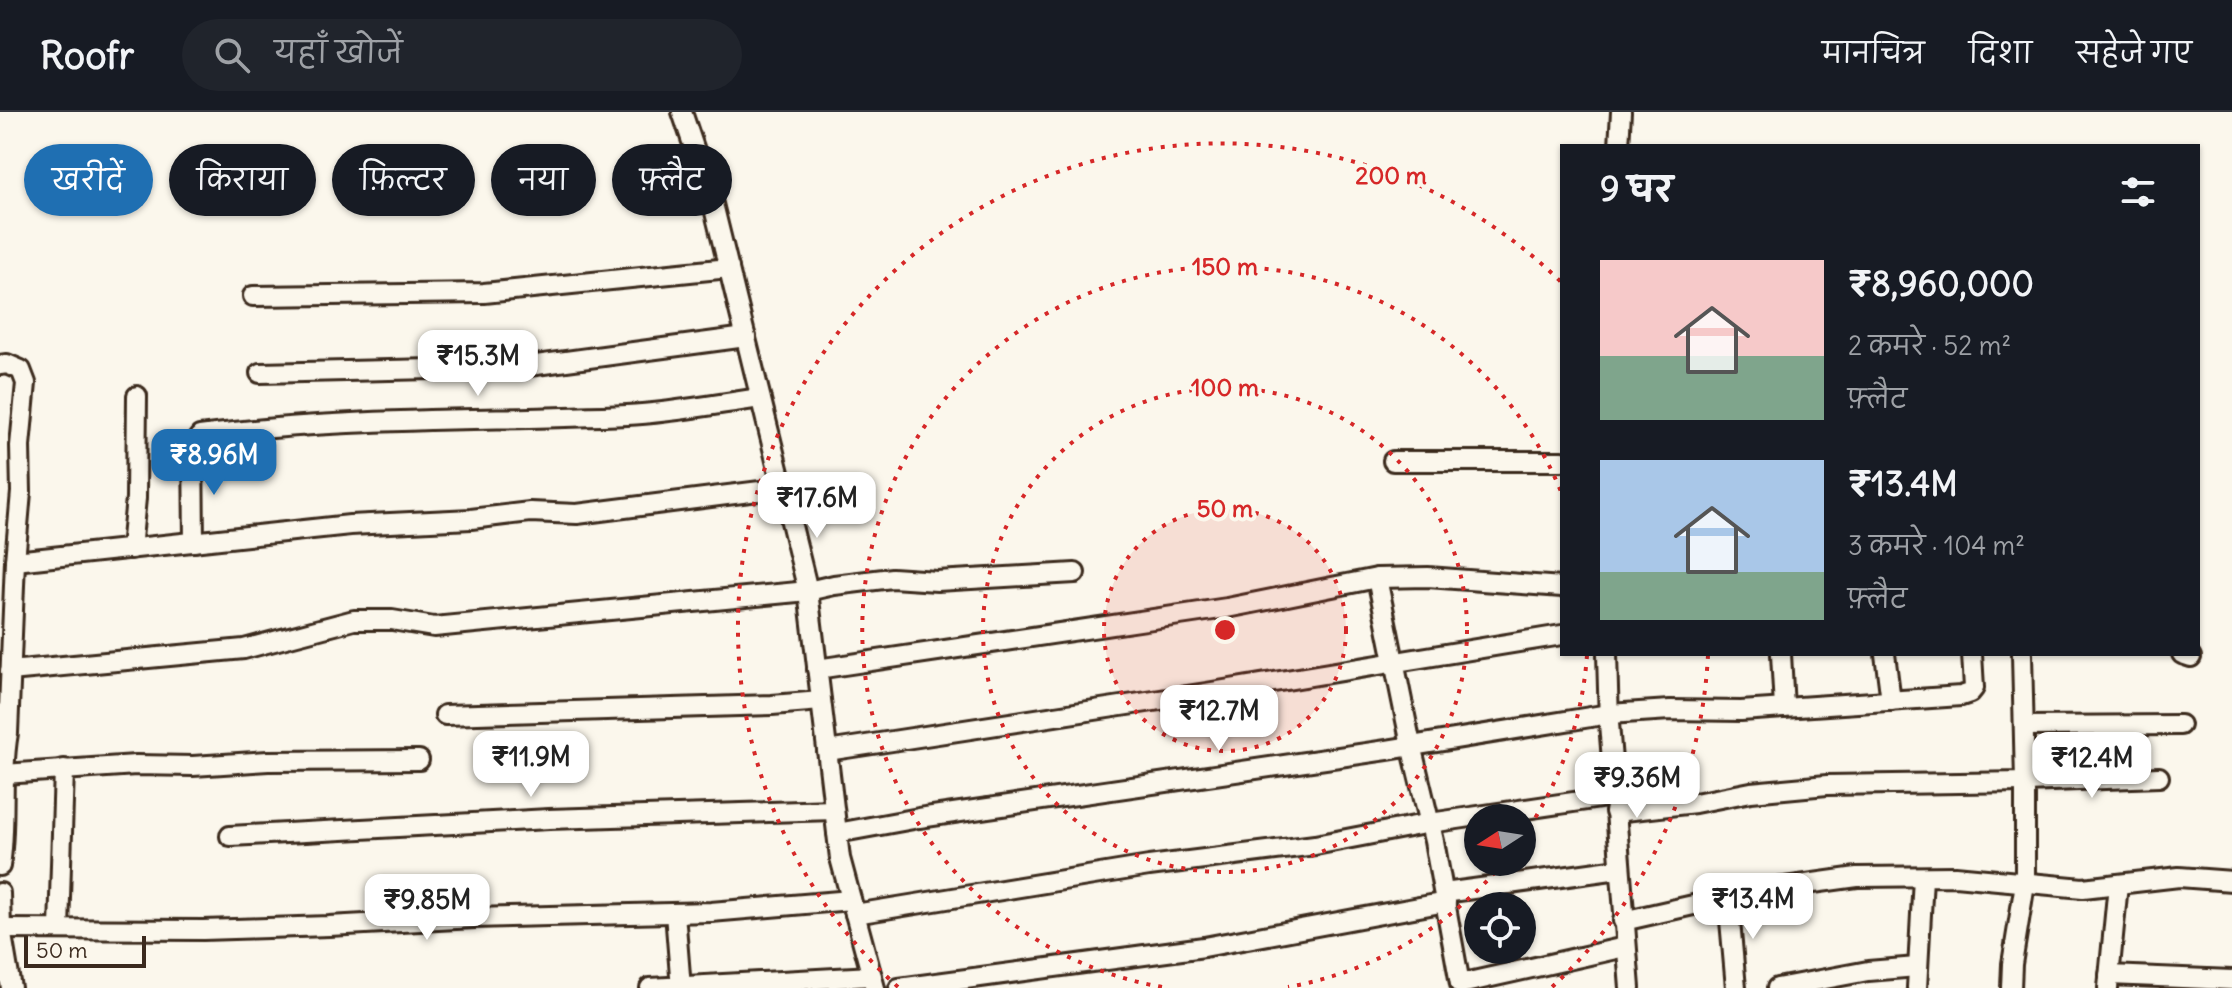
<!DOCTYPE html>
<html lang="hi">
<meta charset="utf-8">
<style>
:root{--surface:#171b24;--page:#20242c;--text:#f1f3f6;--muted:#9ea1a6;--line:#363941;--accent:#1f6fb2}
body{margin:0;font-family:Delius,"Playpen Sans Deva",sans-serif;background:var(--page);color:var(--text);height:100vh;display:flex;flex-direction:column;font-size:30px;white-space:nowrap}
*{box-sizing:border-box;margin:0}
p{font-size:26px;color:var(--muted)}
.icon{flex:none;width:44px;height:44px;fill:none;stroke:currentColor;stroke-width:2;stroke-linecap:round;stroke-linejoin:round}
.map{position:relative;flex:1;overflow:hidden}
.panel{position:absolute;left:1560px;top:32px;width:640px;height:512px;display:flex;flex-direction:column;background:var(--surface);border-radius:0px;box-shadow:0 2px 6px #0004}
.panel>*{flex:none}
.hud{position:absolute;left:24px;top:32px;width:760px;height:72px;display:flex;gap:16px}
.needle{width:52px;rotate:258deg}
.controls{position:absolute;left:1464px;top:692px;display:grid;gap:16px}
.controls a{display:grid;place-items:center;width:72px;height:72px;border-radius:50%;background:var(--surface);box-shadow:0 2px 6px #0004;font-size:40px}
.scale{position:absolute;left:24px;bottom:20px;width:122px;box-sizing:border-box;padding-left:8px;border:4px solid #3b2a1e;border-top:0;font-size:22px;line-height:28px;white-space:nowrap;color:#3b2a1e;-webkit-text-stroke:6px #fbf7ec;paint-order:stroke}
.price{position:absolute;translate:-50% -68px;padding:0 18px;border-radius:16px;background:#fff;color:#222;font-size:26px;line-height:52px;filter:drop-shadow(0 2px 4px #0008)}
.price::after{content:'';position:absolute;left:50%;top:48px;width:24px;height:18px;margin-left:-12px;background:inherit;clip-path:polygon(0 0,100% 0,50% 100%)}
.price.current{background:var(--accent);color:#fff}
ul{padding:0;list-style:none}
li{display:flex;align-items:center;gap:24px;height:200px;padding:0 40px}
li span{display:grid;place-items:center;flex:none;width:224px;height:160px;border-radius:0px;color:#555}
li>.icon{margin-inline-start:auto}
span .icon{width:96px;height:96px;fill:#fffc;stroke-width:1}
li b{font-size:34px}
h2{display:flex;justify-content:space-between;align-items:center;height:96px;padding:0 40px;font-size:34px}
.pill{padding:0 28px;border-radius:36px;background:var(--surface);box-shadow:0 2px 6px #0004;font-size:28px;line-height:72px}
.pill.current{background:var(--accent);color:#fff}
header{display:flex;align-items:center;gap:48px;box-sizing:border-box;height:112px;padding:0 40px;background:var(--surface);border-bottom:2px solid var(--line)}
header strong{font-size:38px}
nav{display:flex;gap:44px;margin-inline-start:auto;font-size:28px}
.search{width:560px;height:72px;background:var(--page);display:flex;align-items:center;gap:20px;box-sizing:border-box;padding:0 28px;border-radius:44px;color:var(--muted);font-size:30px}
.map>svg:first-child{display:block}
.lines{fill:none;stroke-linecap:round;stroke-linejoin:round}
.minor-casing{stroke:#3b2a1e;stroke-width:24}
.minor{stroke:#fbf7ec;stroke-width:18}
.ring{fill:none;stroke:#d62828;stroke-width:4;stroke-dasharray:4 8}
.centre{fill:#d62828;stroke:#fbf7ec;stroke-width:4}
.ring-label{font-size:24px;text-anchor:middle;font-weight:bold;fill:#d62828;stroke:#fbf7ec;stroke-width:8;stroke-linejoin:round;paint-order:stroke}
</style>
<header>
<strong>Roofr</strong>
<div class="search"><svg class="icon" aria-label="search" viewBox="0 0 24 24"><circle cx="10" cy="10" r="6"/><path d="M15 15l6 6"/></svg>यहाँ खोजें</div>
<nav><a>मानचित्र</a><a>दिशा</a><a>सहेजे गए</a></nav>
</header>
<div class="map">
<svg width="2232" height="876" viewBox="0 0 2232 876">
<rect width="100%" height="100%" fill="#fbf7ec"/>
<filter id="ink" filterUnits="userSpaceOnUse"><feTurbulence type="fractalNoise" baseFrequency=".0125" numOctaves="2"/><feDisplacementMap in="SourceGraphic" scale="16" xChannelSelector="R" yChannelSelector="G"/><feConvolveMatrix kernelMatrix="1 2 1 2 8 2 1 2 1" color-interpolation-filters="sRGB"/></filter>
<g filter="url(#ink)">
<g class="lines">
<defs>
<g id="minor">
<path d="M682,0L713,92L808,479L840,746L875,876"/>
<path d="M1619,34L1621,0"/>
<path d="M253,184L484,181L729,156"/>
<path d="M0,253L7,252L21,258L26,271L20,334L21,380L15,449L8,621C0,665 7,710 0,754"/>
<path d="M260,261L521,255L746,225"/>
<path d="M1393,349H1562"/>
<path d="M194,430L193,333L200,324C341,305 485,309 627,303C671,301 717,292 760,286"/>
<path d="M131,437L136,386L137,284"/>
<path d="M15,449L350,413L471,407L530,400L577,402L783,376"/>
<path d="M1377,466L1411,633L1434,729L1460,872L1625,835"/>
<path d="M1607,542L1609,611L1630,876"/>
<path d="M1781,542L1784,596"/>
<path d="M1885,542L1891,589"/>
<path d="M2182,542L2191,545"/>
<path d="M817,557L1227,496L1377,466L1428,465L1562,475"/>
<path d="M10,559L244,537L354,508H392L434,515L808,479L834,473L892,466L937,469L1075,461"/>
<path d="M445,603L772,593L821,589"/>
<path d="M2024,614L2180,613"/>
<path d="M827,639L1206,581L1562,523"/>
<path d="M4,662L136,653L193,654L268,649L419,648"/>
<path d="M1615,700L1695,691L1751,680L1827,673L2025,670L2022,542"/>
<path d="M837,721L919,706L1387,638L1609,602L1670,598L1741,599L1961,584L1970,581L1974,576L1972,542"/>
<path d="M230,724L549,707L834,698"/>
<path d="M0,781L1,817L11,876"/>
<path d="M1444,781L1619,757"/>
<path d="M1728,786L1736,876"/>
<path d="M675,801L681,876"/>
<path d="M855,802L1149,754L1315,733L1430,711L1614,684"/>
<path d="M1623,809L1755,779L1857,765L1955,764L2083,776L2179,765L2232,769"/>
<path d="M0,817L203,818L329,814L474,806L711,800L851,788"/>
<path d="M59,817L64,657"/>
<path d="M2109,863L2232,868"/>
<path d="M650,876L872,864"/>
<path d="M899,876L1204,835L1446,790"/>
<path d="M1777,876L1868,859L1917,855"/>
<path d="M1917,876L1923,765"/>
<path d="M2011,876L2012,852L2025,771V670L2159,665"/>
<path d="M2108,876L2118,772"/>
</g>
</defs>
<use href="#minor" class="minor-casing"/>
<use href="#minor" class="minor"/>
</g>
</g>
<circle cx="1225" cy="518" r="121" fill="#d62828" fill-opacity=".12"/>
<g class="ring">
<circle cx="1225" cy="518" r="121"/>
<circle cx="1225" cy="518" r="242"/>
<path d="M1587 543A363 363 0 0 1 1522 726M1503 751A363 363 0 0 1 1288 875M1162 875A363 363 0 1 1 1562 382"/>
<path d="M1708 543A484 484 0 0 1 1552 875M898 875A484 484 0 1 1 1561 170"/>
</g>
<circle cx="1225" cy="518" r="12" class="centre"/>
<g class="ring-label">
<text x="1391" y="72">200 m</text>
<text x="1225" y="163">150 m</text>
<text x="1225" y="284">100 m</text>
<text x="1225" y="405">50 m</text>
</g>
</svg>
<div class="controls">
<a><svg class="needle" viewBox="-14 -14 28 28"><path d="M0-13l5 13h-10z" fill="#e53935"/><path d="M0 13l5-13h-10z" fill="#9ea1a6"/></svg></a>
<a><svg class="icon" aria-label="locate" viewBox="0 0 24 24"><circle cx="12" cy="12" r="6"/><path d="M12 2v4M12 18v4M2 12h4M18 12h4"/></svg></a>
</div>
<div class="scale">50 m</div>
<b class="price" style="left:478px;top:286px">₹15.3M</b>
<b class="price current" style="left:214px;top:385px">₹8.96M</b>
<b class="price" style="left:817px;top:428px">₹17.6M</b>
<b class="price" style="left:1219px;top:641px">₹12.7M</b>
<b class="price" style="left:531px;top:687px">₹11.9M</b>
<b class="price" style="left:2092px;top:688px">₹12.4M</b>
<b class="price" style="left:1637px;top:708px">₹9.36M</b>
<b class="price" style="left:1753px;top:829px">₹13.4M</b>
<b class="price" style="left:427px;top:830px">₹9.85M</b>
<div class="hud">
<a class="pill current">खरीदें</a>
<a class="pill">किराया</a>
<a class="pill">फ़िल्टर</a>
<a class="pill">नया</a>
<a class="pill">फ़्लैट</a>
</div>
<section class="panel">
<h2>9 घर<svg class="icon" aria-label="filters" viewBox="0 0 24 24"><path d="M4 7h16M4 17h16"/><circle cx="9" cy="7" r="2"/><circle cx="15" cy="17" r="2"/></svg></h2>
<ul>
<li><span style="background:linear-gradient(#f6c9c9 60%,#7fa58c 0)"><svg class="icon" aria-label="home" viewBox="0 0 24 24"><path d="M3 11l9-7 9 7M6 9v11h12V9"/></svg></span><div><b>₹8,960,000</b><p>2 कमरे · 52 m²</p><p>फ़्लैट</p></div></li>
<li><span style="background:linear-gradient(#a9c7e8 70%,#7fa58c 0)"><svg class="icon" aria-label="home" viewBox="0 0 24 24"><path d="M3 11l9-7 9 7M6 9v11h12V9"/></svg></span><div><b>₹13.4M</b><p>3 कमरे · 104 m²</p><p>फ़्लैट</p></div></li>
</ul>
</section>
</div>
